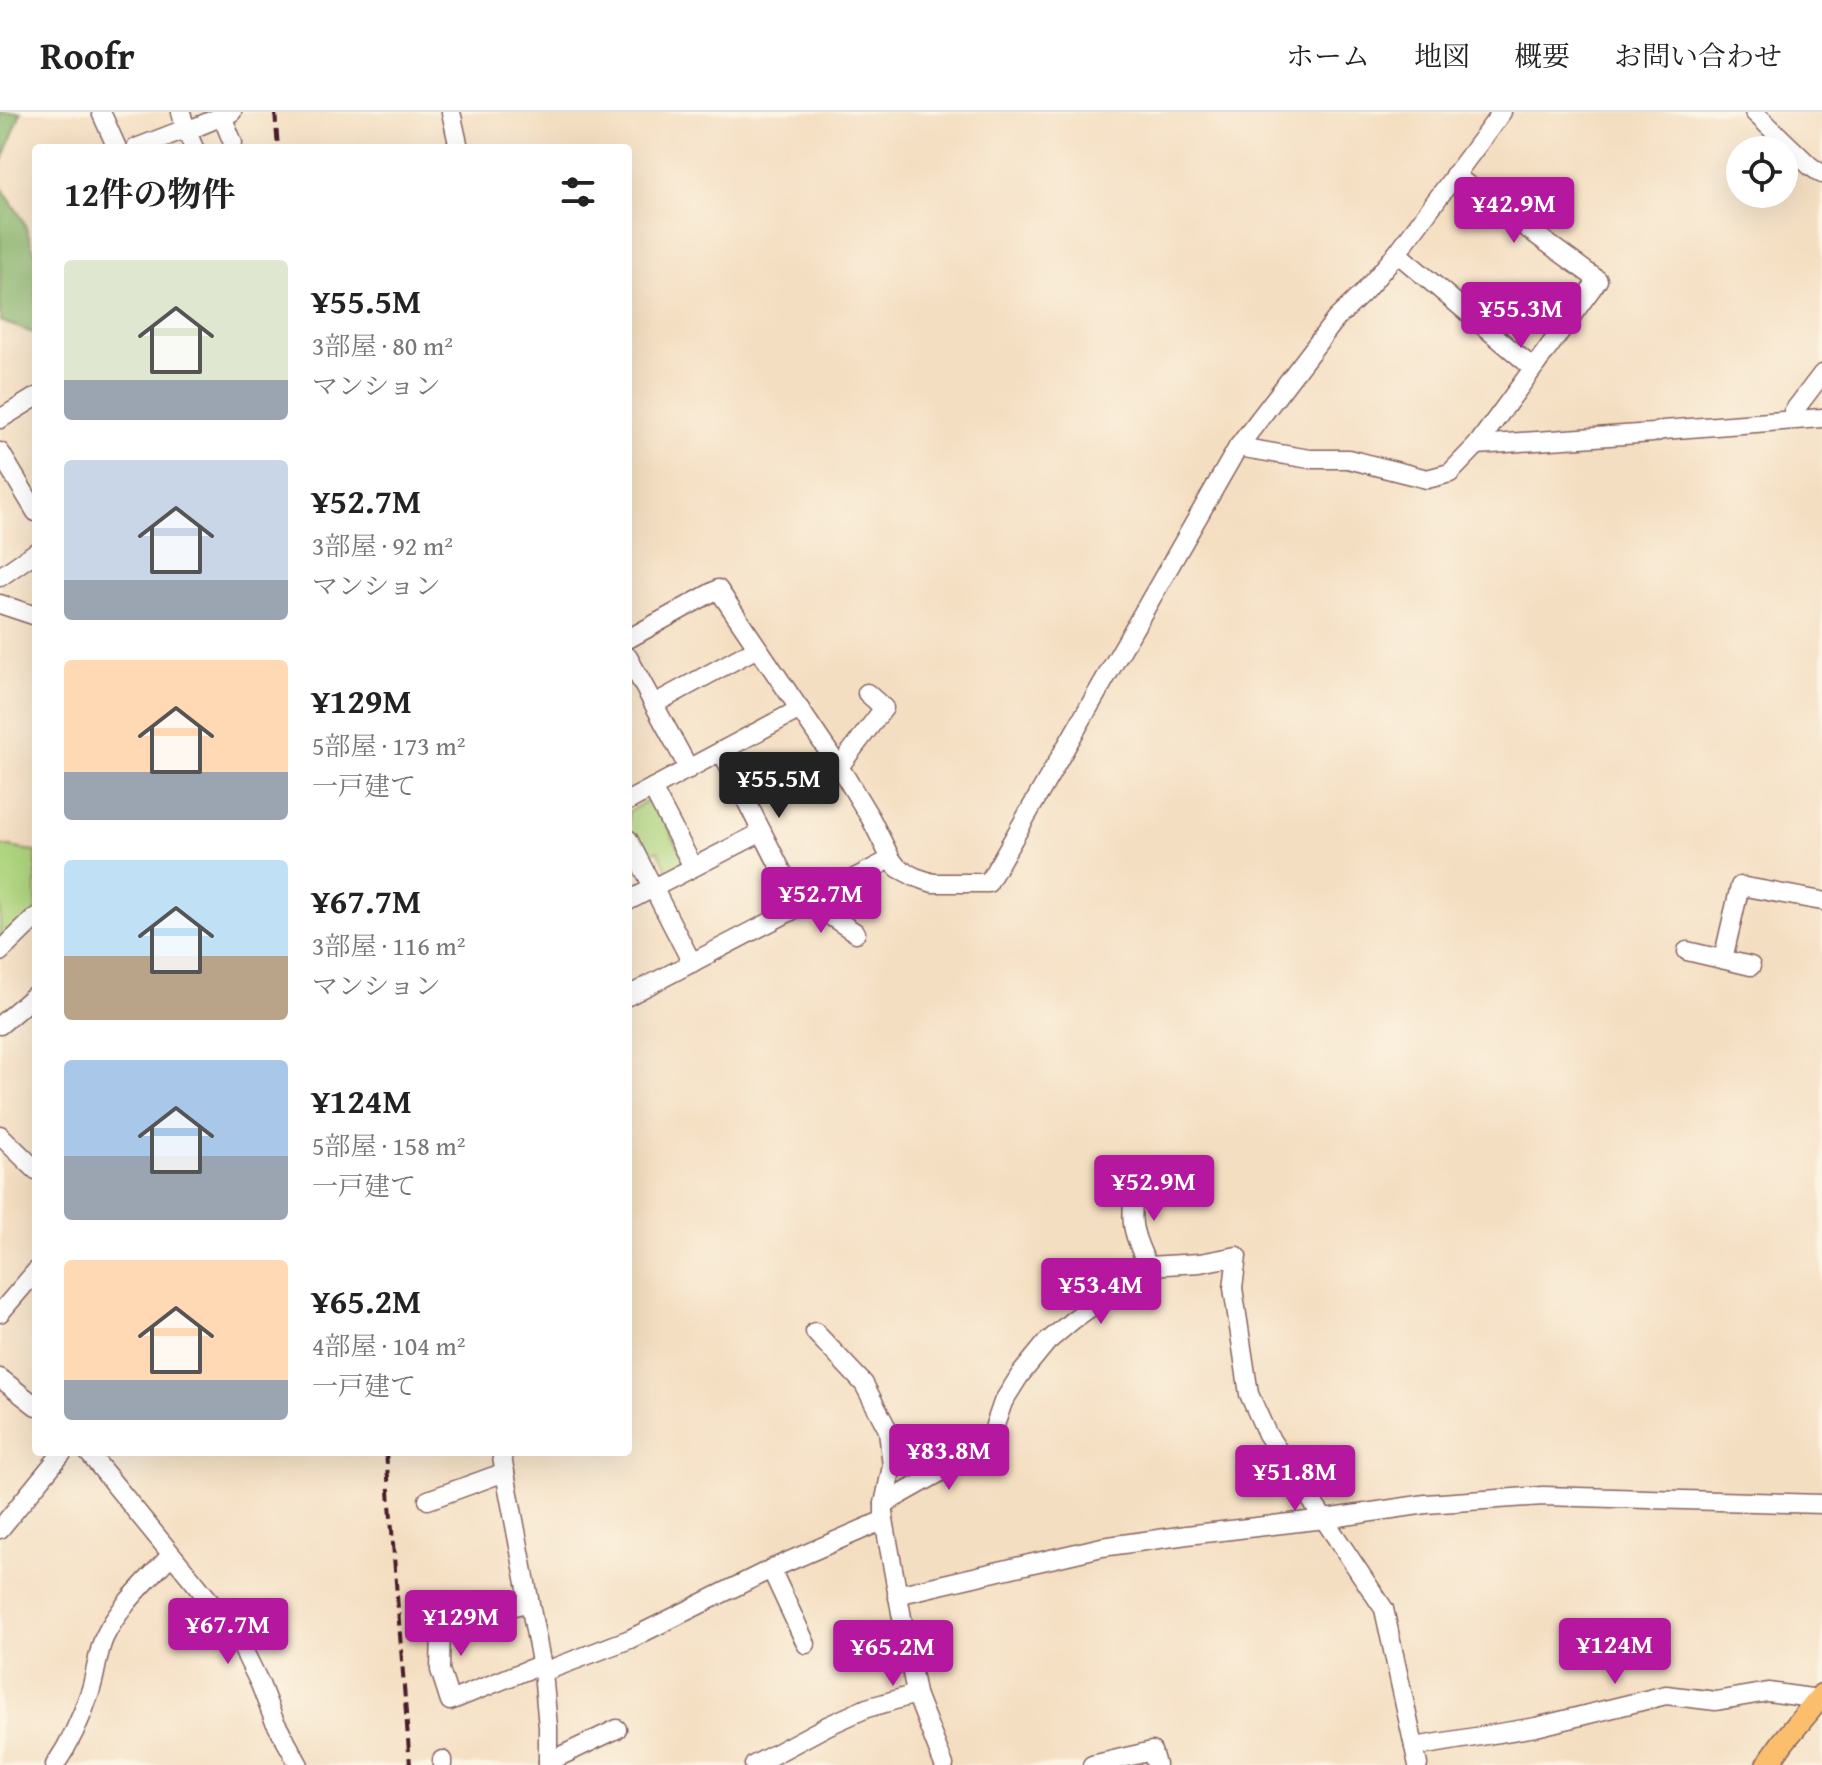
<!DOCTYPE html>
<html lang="ja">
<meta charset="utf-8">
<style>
:root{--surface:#fff;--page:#f2f2f2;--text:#222;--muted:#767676;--line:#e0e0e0;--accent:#b5179e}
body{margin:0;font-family:"Gentium Book Plus","Noto Serif JP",serif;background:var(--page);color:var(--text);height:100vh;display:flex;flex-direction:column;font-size:30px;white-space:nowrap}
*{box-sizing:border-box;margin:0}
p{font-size:26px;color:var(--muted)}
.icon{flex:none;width:44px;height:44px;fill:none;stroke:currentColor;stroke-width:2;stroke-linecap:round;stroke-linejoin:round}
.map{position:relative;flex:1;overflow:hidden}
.side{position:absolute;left:32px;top:32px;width:600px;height:1312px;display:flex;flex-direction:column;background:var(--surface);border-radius:8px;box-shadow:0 8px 32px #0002}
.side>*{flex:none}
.tools{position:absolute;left:1726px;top:24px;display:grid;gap:16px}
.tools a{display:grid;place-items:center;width:72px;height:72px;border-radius:50%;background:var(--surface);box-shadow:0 8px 32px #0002;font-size:40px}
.price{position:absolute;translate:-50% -68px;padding:0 18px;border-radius:8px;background:var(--accent);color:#fff;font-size:26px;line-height:52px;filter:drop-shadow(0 2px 4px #0008)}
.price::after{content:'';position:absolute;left:50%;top:48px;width:24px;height:18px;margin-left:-12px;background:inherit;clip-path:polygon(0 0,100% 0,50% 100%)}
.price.current{background:#222;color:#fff}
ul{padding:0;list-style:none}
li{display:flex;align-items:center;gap:24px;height:200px;padding:0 32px}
li span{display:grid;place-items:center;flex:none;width:224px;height:160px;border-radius:8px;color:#555}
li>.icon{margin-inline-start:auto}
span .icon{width:96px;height:96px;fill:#fffc;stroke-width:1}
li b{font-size:34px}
h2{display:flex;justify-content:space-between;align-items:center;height:96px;padding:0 32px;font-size:34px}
header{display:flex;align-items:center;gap:48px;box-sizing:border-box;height:112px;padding:0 40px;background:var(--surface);border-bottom:2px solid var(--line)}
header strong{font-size:38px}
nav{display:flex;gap:44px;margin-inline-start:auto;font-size:28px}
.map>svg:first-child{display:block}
.green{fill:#afd57f;stroke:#7c7a55;stroke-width:2}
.forest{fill:#8bb66e;stroke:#6a6a4c;stroke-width:2}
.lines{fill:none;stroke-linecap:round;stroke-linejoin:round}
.minor-casing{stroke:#866260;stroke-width:21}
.major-casing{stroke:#866260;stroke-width:25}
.minor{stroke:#fff;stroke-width:18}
.major{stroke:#fabe6d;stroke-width:22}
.rail{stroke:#4a1f2b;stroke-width:4;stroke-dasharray:12 6;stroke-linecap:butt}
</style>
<header>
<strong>Roofr</strong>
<nav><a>ホーム</a><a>地図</a><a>概要</a><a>お問い合わせ</a></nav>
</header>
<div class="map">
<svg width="1822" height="1653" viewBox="0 0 1822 1653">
<rect width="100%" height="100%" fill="#fcf5e5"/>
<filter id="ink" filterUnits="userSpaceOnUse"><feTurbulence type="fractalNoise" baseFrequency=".0125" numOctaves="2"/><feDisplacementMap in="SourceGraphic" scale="16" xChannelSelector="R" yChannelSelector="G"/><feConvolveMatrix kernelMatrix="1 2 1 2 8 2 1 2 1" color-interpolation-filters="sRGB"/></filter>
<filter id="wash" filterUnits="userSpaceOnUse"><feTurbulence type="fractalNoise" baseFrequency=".006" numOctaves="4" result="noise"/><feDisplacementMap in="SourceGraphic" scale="32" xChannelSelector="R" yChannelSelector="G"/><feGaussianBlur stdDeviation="1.8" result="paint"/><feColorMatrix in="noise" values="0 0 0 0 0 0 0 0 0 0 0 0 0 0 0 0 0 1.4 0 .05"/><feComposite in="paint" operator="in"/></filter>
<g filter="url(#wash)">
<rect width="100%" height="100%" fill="#f4dec1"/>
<g class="green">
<path d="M648,688L656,691L686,752L669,761L658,738L643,745L628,717V700Z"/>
<path d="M0,733L36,740V800L0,835Z"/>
</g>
<g class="forest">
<path d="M0,0H21L0,56Z"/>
<path d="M0,73L23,108L36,144V222L0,209Z"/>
</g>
</g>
<g filter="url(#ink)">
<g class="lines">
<defs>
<g id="minor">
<path d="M101,0L117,36"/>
<path d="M451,0L459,36"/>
<path d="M1754,0L1810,54L1822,62"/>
<path d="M222,4L233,31"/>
<path d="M136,36L180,19L185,15L181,0"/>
<path d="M194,36L185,15L194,16L232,0"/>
<path d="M1397,141L1533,256"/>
<path d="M0,307L36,285"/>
<path d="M1794,307L1793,300L1822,262"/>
<path d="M1477,333L1653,321L1663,318L1822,306"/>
<path d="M1238,335L1310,347H1348L1427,367L1450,361L1477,333L1598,168L1454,63"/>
<path d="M0,340L36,400"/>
<path d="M0,465L36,440"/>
<path d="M0,492L36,504"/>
<path d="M628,527L718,477L845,664L871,707L891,747L898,756L915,765L933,771H988L1238,335L1336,207L1364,180L1397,141L1502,0"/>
<path d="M628,545L689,657"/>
<path d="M654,592L757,536"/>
<path d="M721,639L800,795"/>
<path d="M839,655L884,596L867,581"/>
<path d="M652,676L693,755"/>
<path d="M628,689L800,597"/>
<path d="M628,727L692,851"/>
<path d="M628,789L762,720"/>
<path d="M809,790L856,821"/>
<path d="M1687,839L1751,854"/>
<path d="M0,840L36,805"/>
<path d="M1723,847L1740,774L1822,789"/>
<path d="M628,884L891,747"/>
<path d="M0,913L36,882"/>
<path d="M0,1023L36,1058"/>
<path d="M1137,1071C1128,1106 1132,1121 1148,1154"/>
<path d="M0,1201L36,1159"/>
<path d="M815,1220L864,1272L888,1318L892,1354L884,1392V1408L916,1582L944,1653"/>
<path d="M0,1266L36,1294"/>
<path d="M88,1340L213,1493L238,1527L260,1572L274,1608L299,1653"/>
<path d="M501,1340L543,1560L548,1615V1653"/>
<path d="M428,1388L505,1360"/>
<path d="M884,1392L992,1331L995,1313L1003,1290L1020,1263L1047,1230L1073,1208L1148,1154L1200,1151L1237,1144L1233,1176L1249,1282L1267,1322L1384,1497L1418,1653"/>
<path d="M0,1417L63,1340"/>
<path d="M771,1457L806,1532"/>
<path d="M897,1483L1102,1435L1187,1423L1325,1407L1426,1392L1543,1384L1822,1392"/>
<path d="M529,1490L441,1514L440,1558L450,1589L542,1552"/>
<path d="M543,1560L630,1527L771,1457L884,1408"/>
<path d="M1414,1635L1536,1615L1666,1583L1716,1589L1768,1580L1818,1587"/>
<path d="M548,1650L617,1617"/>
<path d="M55,1653C70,1631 82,1605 90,1580C96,1563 97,1542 104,1526C119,1494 147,1469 171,1443"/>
<path d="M442,1653V1648"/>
<path d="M754,1653L827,1614L867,1596L916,1582"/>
<path d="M1092,1653L1152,1639L1156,1653"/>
</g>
<path id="major" d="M1767,1653L1783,1630L1822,1583"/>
</defs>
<use href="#minor" class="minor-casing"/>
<use href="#major" class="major-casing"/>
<use href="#minor" class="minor"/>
<use href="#major" class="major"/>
<g class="rail">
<path d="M275,0L278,36"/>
<path d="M386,1340L410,1653"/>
</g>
</g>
</g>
</svg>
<div class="tools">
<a><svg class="icon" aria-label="locate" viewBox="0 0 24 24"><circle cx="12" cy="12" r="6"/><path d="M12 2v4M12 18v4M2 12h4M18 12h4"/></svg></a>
</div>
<b class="price" style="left:1514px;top:133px">¥42.9M</b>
<b class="price" style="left:1521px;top:238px">¥55.3M</b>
<b class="price current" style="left:779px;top:708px">¥55.5M</b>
<b class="price" style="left:821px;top:823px">¥52.7M</b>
<b class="price" style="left:1154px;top:1111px">¥52.9M</b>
<b class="price" style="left:1101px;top:1214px">¥53.4M</b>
<b class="price" style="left:949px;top:1380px">¥83.8M</b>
<b class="price" style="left:1295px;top:1401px">¥51.8M</b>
<b class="price" style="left:461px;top:1546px">¥129M</b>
<b class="price" style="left:228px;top:1554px">¥67.7M</b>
<b class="price" style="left:1615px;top:1574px">¥124M</b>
<b class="price" style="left:893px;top:1576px">¥65.2M</b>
<section class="side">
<h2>12件の物件<svg class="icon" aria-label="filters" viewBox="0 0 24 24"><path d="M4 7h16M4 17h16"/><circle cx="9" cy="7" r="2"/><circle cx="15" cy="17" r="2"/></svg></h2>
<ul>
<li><span style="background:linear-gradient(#dfe7d0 75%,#9aa5b1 0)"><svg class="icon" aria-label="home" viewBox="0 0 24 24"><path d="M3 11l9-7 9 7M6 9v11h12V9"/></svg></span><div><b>¥55.5M</b><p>3部屋 · 80 m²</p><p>マンション</p></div></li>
<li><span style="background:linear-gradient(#c9d6e8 75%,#9aa5b1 0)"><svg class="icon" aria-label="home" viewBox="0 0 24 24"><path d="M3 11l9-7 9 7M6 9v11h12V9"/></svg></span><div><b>¥52.7M</b><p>3部屋 · 92 m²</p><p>マンション</p></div></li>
<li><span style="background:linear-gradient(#ffd9b3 70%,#9aa5b1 0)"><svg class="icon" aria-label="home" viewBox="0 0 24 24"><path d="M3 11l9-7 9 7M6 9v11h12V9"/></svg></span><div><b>¥129M</b><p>5部屋 · 173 m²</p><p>一戸建て</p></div></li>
<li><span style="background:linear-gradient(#bfe0f5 60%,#b9a48a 0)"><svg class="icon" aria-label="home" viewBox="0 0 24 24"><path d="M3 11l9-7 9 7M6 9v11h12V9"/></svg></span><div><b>¥67.7M</b><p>3部屋 · 116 m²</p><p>マンション</p></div></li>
<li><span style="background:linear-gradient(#a9c7e8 60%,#9aa5b1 0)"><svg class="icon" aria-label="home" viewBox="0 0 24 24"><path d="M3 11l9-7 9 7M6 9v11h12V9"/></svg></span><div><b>¥124M</b><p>5部屋 · 158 m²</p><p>一戸建て</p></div></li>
<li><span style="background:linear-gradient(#ffd9b3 75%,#9aa5b1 0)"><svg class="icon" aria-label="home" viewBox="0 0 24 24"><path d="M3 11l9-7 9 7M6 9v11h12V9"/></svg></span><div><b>¥65.2M</b><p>4部屋 · 104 m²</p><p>一戸建て</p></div></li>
</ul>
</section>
</div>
